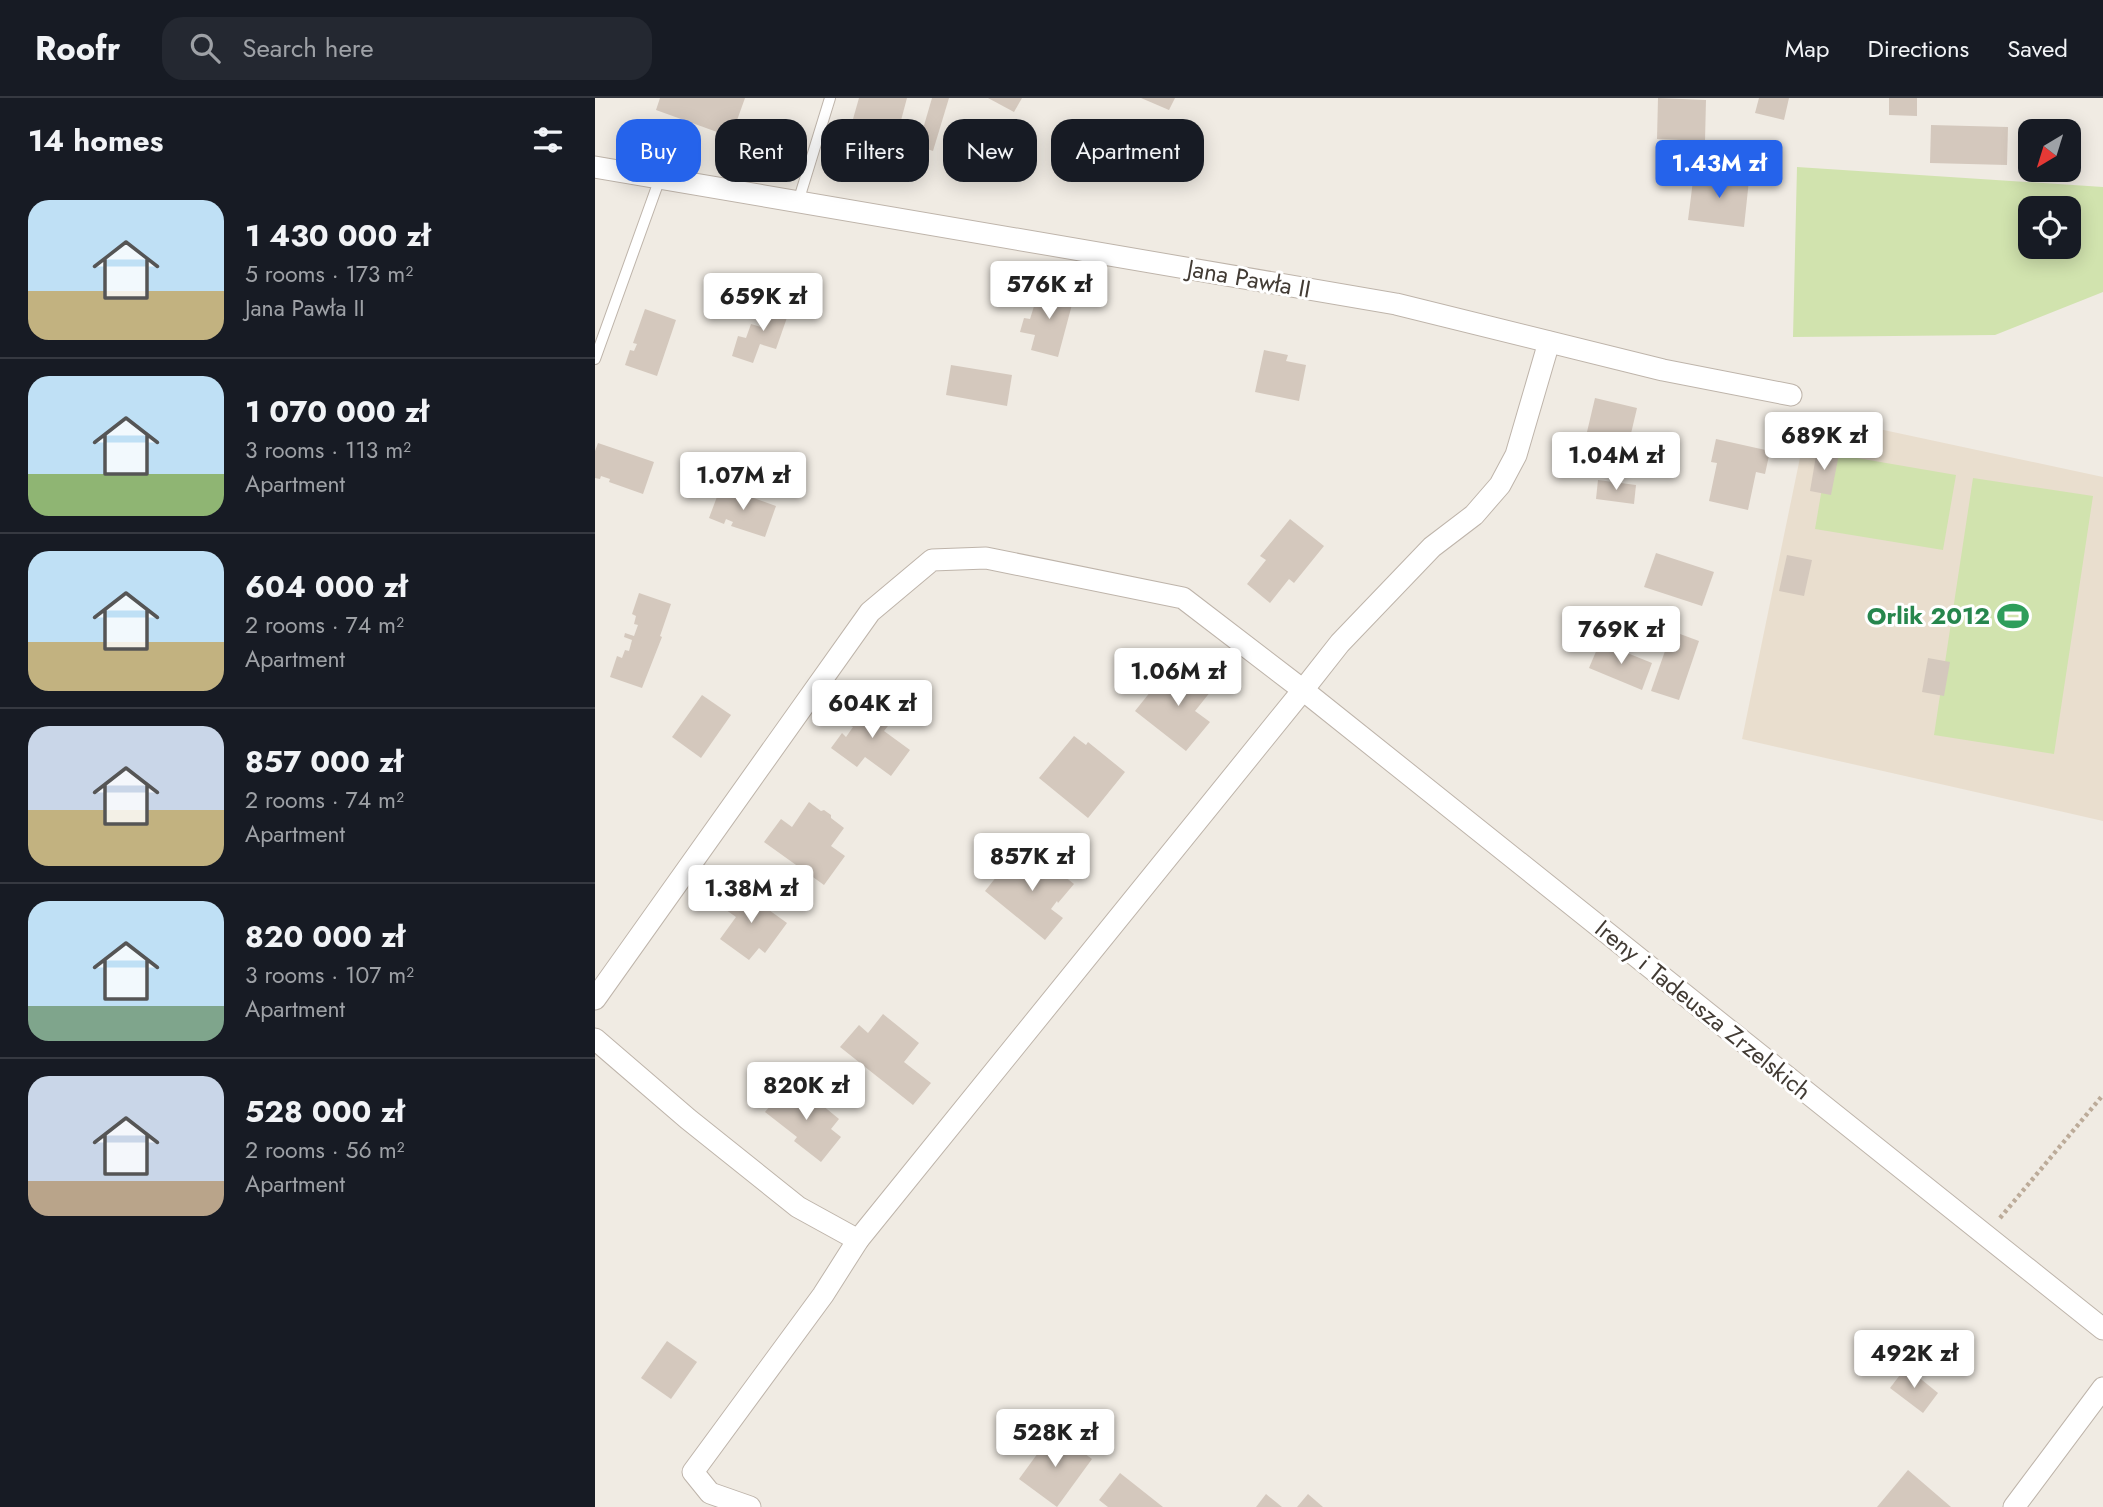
<!DOCTYPE html>
<meta charset="utf-8">
<style>
:root{--surface:#171b24;--page:#242831;--text:#f1f3f6;--muted:#9ea1a6;--line:#363941;--accent:#2563eb}
body{margin:0;font-family:Jost,sans-serif;background:var(--page);color:var(--text);height:100vh;display:flex;flex-direction:column;font-size:26px;white-space:nowrap}
*{box-sizing:border-box;margin:0}
p{font-size:23px;color:var(--muted)}
.icon{flex:none;width:38px;height:38px;fill:none;stroke:currentColor;stroke-width:2;stroke-linecap:round;stroke-linejoin:round}
.map{position:relative;flex:1;overflow:hidden}
.drawer{display:flex;flex-direction:column;background:var(--surface);width:595px}
.drawer>*{flex:none}
.guide{position:absolute;left:21px;top:21px;width:665px;height:63px;display:flex;gap:14px}
.needle{width:46px;rotate:218deg}
.buttons{position:absolute;left:1423px;top:21px;display:grid;gap:14px}
.buttons a{display:grid;place-items:center;width:63px;height:63px;border-radius:14px;background:var(--surface);box-shadow:0 4px 18px #0003;font-size:35px}
.price{position:absolute;translate:-50% -60px;padding:0 16px;border-radius:7px;background:#fff;color:#222;font-size:23px;line-height:46px;filter:drop-shadow(0 2px 4px #0008)}
.price::after{content:'';position:absolute;left:50%;top:42px;width:21px;height:16px;margin-left:-10px;background:inherit;clip-path:polygon(0 0,100% 0,50% 100%)}
.price.active{background:var(--accent);color:#fff}
ul{padding:0;list-style:none}
li{display:flex;align-items:center;gap:21px;height:175px;padding:0 28px}
li+li{border-top:2px solid var(--line)}
li span{display:grid;place-items:center;flex:none;width:196px;height:140px;border-radius:21px;color:#555}
li>.icon{margin-inline-start:auto}
span .icon{width:84px;height:84px;fill:#fffc;stroke-width:1}
li b{font-size:30px}
h2{display:flex;justify-content:space-between;align-items:center;height:84px;padding:0 28px;font-size:30px}
.tag{padding:0 24px;border-radius:21px;background:var(--surface);box-shadow:0 4px 18px #0003;font-size:24px;line-height:63px}
.tag.active{background:var(--accent);color:#fff}
header{display:flex;align-items:center;gap:42px;box-sizing:border-box;height:98px;padding:0 35px;background:var(--surface);border-bottom:2px solid var(--line)}
header strong{font-size:33px}
nav{display:flex;gap:38px;margin-inline-start:auto;font-size:24px}
.search{width:490px;height:63px;background:var(--page);display:flex;align-items:center;gap:18px;box-sizing:border-box;padding:0 24px;border-radius:21px;color:var(--muted);font-size:26px}
main{display:flex;flex:1;min-height:0}
.map>svg:first-child{display:block}
.education{fill:#e9dece}
.green{fill:#d1e3ae;fill-rule:evenodd}
.building{fill:#d4c8bd}
.lines{fill:none;stroke-linecap:round;stroke-linejoin:round}
.service-casing{stroke:#beb4aa;stroke-width:12}
.minor-casing{stroke:#beb4aa;stroke-width:23}
.path{stroke:#bcab99;stroke-width:4.5;stroke-dasharray:3.5 3.5;stroke-linecap:butt}
.service{stroke:#fff;stroke-width:10}
.minor{stroke:#fff;stroke-width:21}
.labels{text-anchor:middle;stroke-width:6;stroke-linejoin:round;paint-order:stroke}
.street-label{font-size:24px;fill:#423b34;stroke:#fff}
.leisure-label{font-size:24px;font-weight:bold;fill:#27864d;stroke:#fff;text-anchor:end}
</style>
<header>
<strong>Roofr</strong>
<div class="search"><svg class="icon" aria-label="search" viewBox="0 0 24 24"><circle cx="10" cy="10" r="6"/><path d="M15 15l6 6"/></svg>Search here</div>
<nav><a>Map</a><a>Directions</a><a>Saved</a></nav>
</header>
<main>
<section class="drawer">
<h2>14 homes<svg class="icon" aria-label="filters" viewBox="0 0 24 24"><path d="M4 7h16M4 17h16"/><circle cx="9" cy="7" r="2"/><circle cx="15" cy="17" r="2"/></svg></h2>
<ul>
<li><span style="background:linear-gradient(#bfe0f5 65%,#c2b280 0)"><svg class="icon" aria-label="home" viewBox="0 0 24 24"><path d="M3 11l9-7 9 7M6 9v11h12V9"/></svg></span><div><b>1 430 000 zł</b><p>5 rooms · 173 m²</p><p>Jana Pawła II</p></div></li>
<li><span style="background:linear-gradient(#bfe0f5 70%,#8fb573 0)"><svg class="icon" aria-label="home" viewBox="0 0 24 24"><path d="M3 11l9-7 9 7M6 9v11h12V9"/></svg></span><div><b>1 070 000 zł</b><p>3 rooms · 113 m²</p><p>Apartment</p></div></li>
<li><span style="background:linear-gradient(#bfe0f5 65%,#c2b280 0)"><svg class="icon" aria-label="home" viewBox="0 0 24 24"><path d="M3 11l9-7 9 7M6 9v11h12V9"/></svg></span><div><b>604 000 zł</b><p>2 rooms · 74 m²</p><p>Apartment</p></div></li>
<li><span style="background:linear-gradient(#c9d6e8 60%,#c2b280 0)"><svg class="icon" aria-label="home" viewBox="0 0 24 24"><path d="M3 11l9-7 9 7M6 9v11h12V9"/></svg></span><div><b>857 000 zł</b><p>2 rooms · 74 m²</p><p>Apartment</p></div></li>
<li><span style="background:linear-gradient(#bfe0f5 75%,#7fa58c 0)"><svg class="icon" aria-label="home" viewBox="0 0 24 24"><path d="M3 11l9-7 9 7M6 9v11h12V9"/></svg></span><div><b>820 000 zł</b><p>3 rooms · 107 m²</p><p>Apartment</p></div></li>
<li><span style="background:linear-gradient(#c9d6e8 75%,#b9a48a 0)"><svg class="icon" aria-label="home" viewBox="0 0 24 24"><path d="M3 11l9-7 9 7M6 9v11h12V9"/></svg></span><div><b>528 000 zł</b><p>2 rooms · 56 m²</p><p>Apartment</p></div></li>
</ul>
</section>
<div class="map">
<svg width="1508" height="1409" viewBox="0 0 1508 1409">
<rect width="100%" height="100%" fill="#f0ebe3"/>
<path class="education" d="M1214,316L1508,379V723L1147,641Z"/>
<g class="green">
<path d="M1202,69L1508,89V194L1400,237L1198,239ZM1435,110H1474V149H1435Z"/>
<path d="M1233,355L1361,377L1348,452L1220,431Z"/>
<path d="M1378,380L1498,398L1459,656L1339,637Z"/>
</g>
<g class="building">
<path d="M65,0H150L136,39L61,12Z"/>
<path d="M264,0H312L301,41L256,28Z"/>
<path d="M337,0H354L338,53L323,48Z"/>
<path d="M393,0H427L419,14Z"/>
<path d="M546,0H580L574,12Z"/>
<path d="M1063,0L1111,2L1110,43L1062,41Z"/>
<path d="M1164,0H1194L1189,22L1160,15Z"/>
<path d="M1294,0H1322V18L1294,17Z"/>
<path d="M1336,27L1413,29L1412,67L1335,65Z"/>
<path d="M397,32L418,43L398,81L377,70Z"/>
<path d="M523,39L571,47L566,77L519,70Z"/>
<path d="M1099,75L1154,82L1149,129L1093,122Z"/>
<path d="M445,189L479,199L463,259L436,252L440,237L425,234L429,220L435,221Z"/>
<path d="M175,203L195,211L181,251L165,246L158,265L137,258L143,238L151,240L156,226L166,229Z"/>
<path d="M50,211L81,222L62,278L30,267L35,252L39,253L42,246L38,245Z"/>
<path d="M669,252L693,257L691,263L711,267L704,303L660,294Z"/>
<path d="M356,267L417,277L412,308L351,297Z"/>
<path d="M1000,300L1042,310L1034,344L1023,341L1021,349L1010,347L1009,337L992,334Z"/>
<path d="M1121,341L1175,353L1170,376L1161,374L1153,412L1114,403L1122,365L1116,364Z"/>
<path d="M3,345L59,364L48,396L14,384L15,381L6,378L5,381L0,380V353Z"/>
<path d="M1222,352L1244,356L1236,397L1215,393Z"/>
<path d="M1003,382L1041,387L1039,406L1001,401Z"/>
<path d="M126,388L181,408L170,439L136,428L138,424L131,421L129,426L114,420Z"/>
<path d="M695,421L729,448L699,485L694,481L675,505L652,486L671,462L665,458Z"/>
<path d="M1061,455L1119,474L1107,508L1049,489Z"/>
<path d="M1192,457L1217,462L1209,498L1184,493Z"/>
<path d="M44,495L76,506L65,538L67,539L47,590L15,579L22,558L27,560L30,552L34,553L37,542L29,539L30,535L39,538L43,527L39,526L41,518L37,516Z"/>
<path d="M1077,533L1104,543L1084,602L1056,593Z"/>
<path d="M1005,544L1057,565L1047,592L994,570Z"/>
<path d="M1333,560L1355,564L1349,598L1327,594Z"/>
<path d="M585,571L597,581L603,574L620,588L600,613L615,624L591,653L540,613L564,583L571,589Z"/>
<path d="M107,597L136,617L106,660L77,639Z"/>
<path d="M273,600L300,619L289,633L315,652L296,678L270,659L262,669L236,650L247,635L251,639L258,629L254,627Z"/>
<path d="M479,638L491,647L493,644L530,674L493,720L444,680Z"/>
<path d="M214,704L226,713L229,712L236,717V720L249,730L236,748L250,758L229,787L169,744L186,721L197,729Z"/>
<path d="M439,754L479,786L463,805L462,803L456,811L468,820L450,842L390,793L414,763L425,771Z"/>
<path d="M142,789L192,825L170,855L164,850L154,862L125,841L141,819L127,809Z"/>
<path d="M288,916L324,945L309,964L336,985L318,1007L245,949L264,927L273,935Z"/>
<path d="M193,987L224,1010L227,1007L244,1021L236,1031L246,1039L226,1064L199,1043L202,1039L170,1014Z"/>
<path d="M72,1243L102,1264L76,1301L46,1280Z"/>
<path d="M1311,1269L1343,1295L1328,1315L1295,1290Z"/>
<path d="M459,1333L497,1361L462,1409L424,1381Z"/>
<path d="M1313,1372L1356,1409H1282Z"/>
<path d="M525,1375L568,1409H513L504,1402Z"/>
<path d="M671,1396L687,1409H661Z"/>
<path d="M713,1396L728,1409H702Z"/>
</g>
<g class="lines">
<defs>
<g id="service">
<path d="M203,104L235,0"/>
<path d="M0,261L65,80"/>
</g>
<g id="minor">
<path d="M0,69L801,206L1068,272L1196,297"/>
<path d="M0,901L275,514L337,462L391,460L588,500L708,592L1508,1231"/>
<path d="M0,941L93,1021L203,1109L263,1142"/>
<path d="M155,1409L115,1395L98,1374L228,1197L263,1142L708,592L745,545L837,449L879,417L905,387L921,357L954,244"/>
<path d="M1419,1409L1508,1290"/>
</g>
</defs>
<use href="#service" class="service-casing"/>
<use href="#minor" class="minor-casing"/>
<path class="path" d="M1405,1120L1508,997"/>
<use href="#service" class="service"/>
<use href="#minor" class="minor"/>
</g>
<defs>
<symbol id="stadium-bare" viewBox="-9 -9 18 18"><path d="M0-5a6.5 5 0 1 0 0 10a6.5 5 0 1 0 0-10ZM-3.5-1.8h7v3.6h-7Z" fill="#2e9e5b" stroke="#fff" stroke-width="2.5" paint-order="stroke"/></symbol>
</defs>
<g fill-rule="evenodd">
<use href="#stadium-bare" x="1396" y="496" width="44" height="44"/>
</g>
<g class="labels">
<g class="street-label">
<text transform="translate(654 181) rotate(10)" y="8">Jana Pawła II</text>
<text transform="translate(1108 912) rotate(39)" y="8">Ireny i Tadeusza Zrzelskich</text>
</g>
<g class="leisure-label">
<text x="1395" y="526">Orlik 2012</text>
</g>
</g>
</svg>
<div class="buttons">
<a><svg class="needle" viewBox="-14 -14 28 28"><path d="M0-13l5 13h-10z" fill="#e53935"/><path d="M0 13l5-13h-10z" fill="#9ea1a6"/></svg></a>
<a><svg class="icon" aria-label="locate" viewBox="0 0 24 24"><circle cx="12" cy="12" r="6"/><path d="M12 2v4M12 18v4M2 12h4M18 12h4"/></svg></a>
</div>
<b class="price active" style="left:1124px;top:102px">1.43M zł</b>
<b class="price" style="left:454px;top:223px">576K zł</b>
<b class="price" style="left:168px;top:235px">659K zł</b>
<b class="price" style="left:1229px;top:374px">689K zł</b>
<b class="price" style="left:1021px;top:394px">1.04M zł</b>
<b class="price" style="left:148px;top:414px">1.07M zł</b>
<b class="price" style="left:1026px;top:568px">769K zł</b>
<b class="price" style="left:583px;top:610px">1.06M zł</b>
<b class="price" style="left:277px;top:642px">604K zł</b>
<b class="price" style="left:437px;top:795px">857K zł</b>
<b class="price" style="left:156px;top:827px">1.38M zł</b>
<b class="price" style="left:211px;top:1024px">820K zł</b>
<b class="price" style="left:1319px;top:1292px">492K zł</b>
<b class="price" style="left:460px;top:1371px">528K zł</b>
<div class="guide">
<a class="tag active">Buy</a>
<a class="tag">Rent</a>
<a class="tag">Filters</a>
<a class="tag">New</a>
<a class="tag">Apartment</a>
</div>
</div>
</main>
